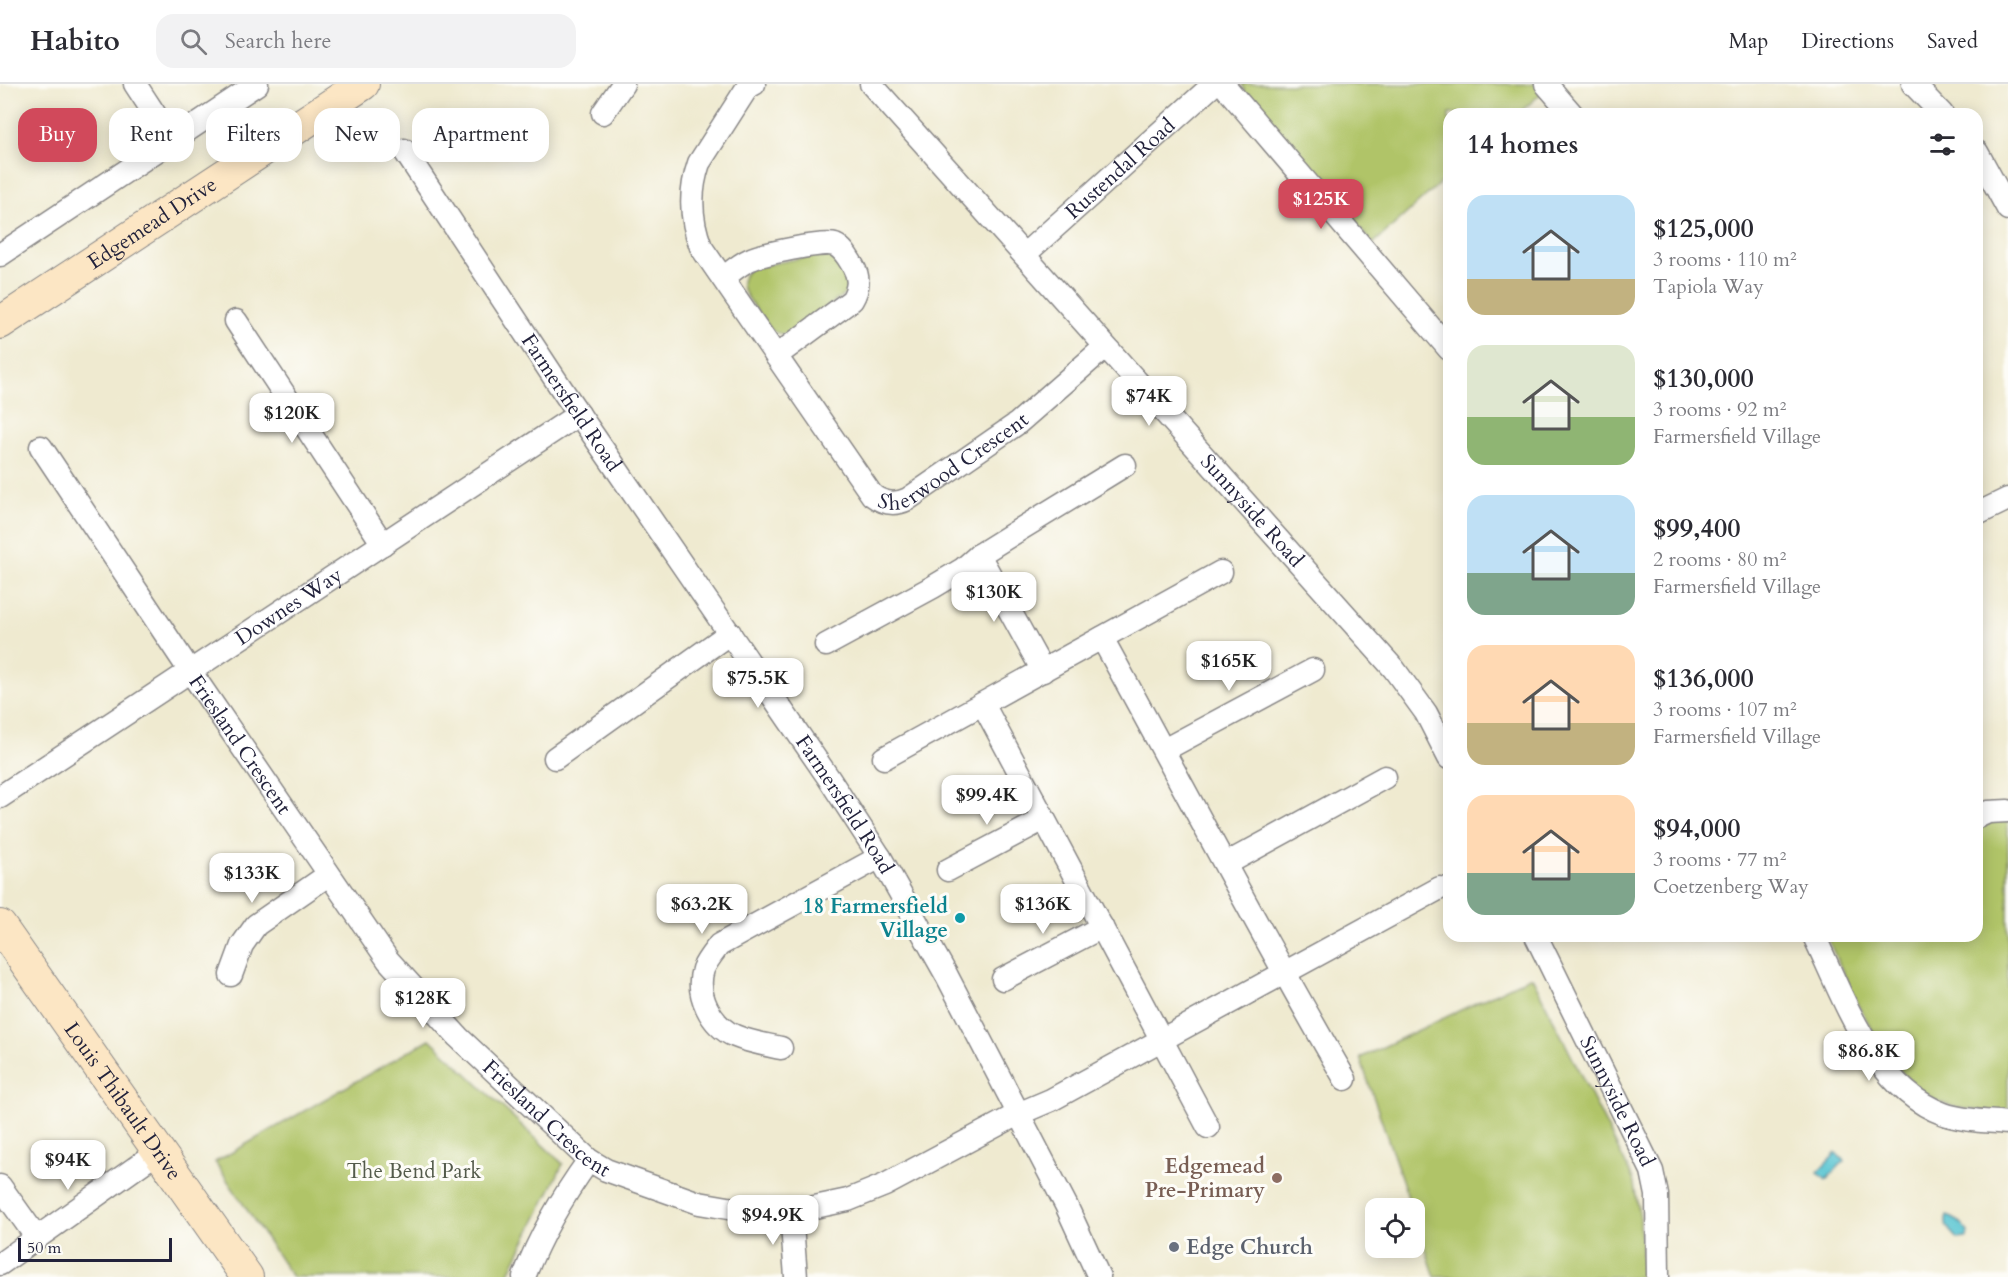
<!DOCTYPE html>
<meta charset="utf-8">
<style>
:root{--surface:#fff;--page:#f2f2f3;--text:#2b2b33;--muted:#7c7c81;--line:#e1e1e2;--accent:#d1495b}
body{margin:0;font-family:Cardo,serif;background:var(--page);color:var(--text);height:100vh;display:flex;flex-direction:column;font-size:22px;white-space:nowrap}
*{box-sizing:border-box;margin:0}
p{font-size:20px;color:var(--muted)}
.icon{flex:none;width:33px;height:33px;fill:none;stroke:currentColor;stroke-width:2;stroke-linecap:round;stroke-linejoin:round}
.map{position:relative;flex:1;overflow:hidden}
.details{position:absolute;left:1443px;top:24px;width:540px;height:834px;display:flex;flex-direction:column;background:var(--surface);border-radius:18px;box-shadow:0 3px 15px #0003}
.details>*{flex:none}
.banner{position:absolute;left:18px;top:24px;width:570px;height:54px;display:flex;gap:12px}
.controls{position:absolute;left:1365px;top:1114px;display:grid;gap:12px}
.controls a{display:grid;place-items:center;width:60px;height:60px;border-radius:12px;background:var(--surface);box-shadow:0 3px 15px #0003;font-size:30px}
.scale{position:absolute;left:18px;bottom:15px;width:154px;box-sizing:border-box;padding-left:6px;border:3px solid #22223b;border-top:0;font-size:16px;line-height:21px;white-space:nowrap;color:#22223b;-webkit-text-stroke:4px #fdfcf7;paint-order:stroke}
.price{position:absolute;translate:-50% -51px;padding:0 14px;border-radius:12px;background:#fff;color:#222;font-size:20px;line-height:39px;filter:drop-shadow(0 2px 3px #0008)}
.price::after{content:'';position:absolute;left:50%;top:36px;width:18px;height:14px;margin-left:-9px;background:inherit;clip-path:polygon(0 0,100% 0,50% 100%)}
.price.active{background:var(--accent);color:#fff}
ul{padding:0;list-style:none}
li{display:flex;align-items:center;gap:18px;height:150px;padding:0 24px}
li span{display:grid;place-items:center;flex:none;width:168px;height:120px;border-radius:18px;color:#555}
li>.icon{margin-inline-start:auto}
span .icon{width:72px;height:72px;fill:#fffc;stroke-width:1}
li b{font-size:26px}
h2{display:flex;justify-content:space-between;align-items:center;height:72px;padding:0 24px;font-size:26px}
.tag{padding:0 21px;border-radius:18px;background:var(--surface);box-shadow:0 3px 15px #0003;font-size:21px;line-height:54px}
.tag.active{background:var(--accent);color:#fff}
header{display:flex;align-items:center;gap:36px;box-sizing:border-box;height:84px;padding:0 30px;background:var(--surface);border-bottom:2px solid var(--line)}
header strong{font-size:28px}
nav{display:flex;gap:33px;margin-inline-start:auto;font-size:21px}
.search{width:420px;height:54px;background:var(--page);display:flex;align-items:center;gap:15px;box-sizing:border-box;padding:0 21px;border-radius:18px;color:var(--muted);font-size:22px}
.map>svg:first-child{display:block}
.green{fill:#b0c468;stroke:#697352;stroke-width:1.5}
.water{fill:#59c5d2;stroke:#3e7486;stroke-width:1.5}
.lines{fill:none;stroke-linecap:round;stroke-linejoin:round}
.street-casing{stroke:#888686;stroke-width:25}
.secondary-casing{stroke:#888686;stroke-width:34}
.street{stroke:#fff;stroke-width:22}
.secondary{stroke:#fce6c4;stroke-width:32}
.culture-dot{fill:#0f9aa8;stroke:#fdfcf7;stroke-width:2}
.education-dot{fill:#8d6e63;stroke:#fdfcf7;stroke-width:2}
.worship-dot{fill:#6b7280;stroke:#fdfcf7;stroke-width:2}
.labels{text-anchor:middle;stroke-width:6;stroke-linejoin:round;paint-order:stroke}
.street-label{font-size:21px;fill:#22223b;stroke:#fdfcf7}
.culture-label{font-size:21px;font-weight:bold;fill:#0d838f;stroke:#fdfcf7;text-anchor:end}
.education-label{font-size:21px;font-weight:bold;fill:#785e54;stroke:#fdfcf7;text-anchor:end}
.park-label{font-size:21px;fill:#545b4b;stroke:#fdfcf7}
.worship-label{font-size:21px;font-weight:bold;fill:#5b616d;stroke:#fdfcf7;text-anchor:start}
</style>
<header>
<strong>Habito</strong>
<div class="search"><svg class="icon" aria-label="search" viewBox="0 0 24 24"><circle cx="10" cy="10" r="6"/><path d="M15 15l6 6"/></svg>Search here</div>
<nav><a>Map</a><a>Directions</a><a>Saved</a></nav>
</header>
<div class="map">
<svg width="2008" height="1193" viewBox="0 0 2008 1193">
<rect width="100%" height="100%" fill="#fdfcf7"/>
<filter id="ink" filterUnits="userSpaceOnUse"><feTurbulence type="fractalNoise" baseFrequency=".0167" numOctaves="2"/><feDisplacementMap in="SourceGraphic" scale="12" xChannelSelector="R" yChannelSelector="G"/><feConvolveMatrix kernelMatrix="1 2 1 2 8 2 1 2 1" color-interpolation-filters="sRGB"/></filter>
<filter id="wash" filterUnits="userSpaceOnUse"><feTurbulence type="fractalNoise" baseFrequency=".008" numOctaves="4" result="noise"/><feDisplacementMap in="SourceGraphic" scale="24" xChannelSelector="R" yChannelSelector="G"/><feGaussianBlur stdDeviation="1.35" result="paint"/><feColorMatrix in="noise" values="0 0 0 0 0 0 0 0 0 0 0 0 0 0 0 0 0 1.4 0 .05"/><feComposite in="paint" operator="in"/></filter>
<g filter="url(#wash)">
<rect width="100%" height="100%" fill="#efead0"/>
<g class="green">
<path d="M1242,0H1536L1543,8L1518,30H1449V91L1373,160L1245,8Z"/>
<path d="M822,170C841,174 849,191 846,209L792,249C786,250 779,251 773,247C767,242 744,210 742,202C741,195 745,189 750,184Z"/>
<path d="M2008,736V1029C1987,1027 1965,1027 1945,1020C1885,997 1853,906 1826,852H1977V745L1993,737Z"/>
<path d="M1530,893H1532L1633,1095L1640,1134L1642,1193H1435L1415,1133L1414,1125H1412L1360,974Z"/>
<path d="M430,955L563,1080L507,1193H292L215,1078Z"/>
</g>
<g class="water">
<path d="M1836,1069L1844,1077L1826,1096L1818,1088Z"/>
<path d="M1947,1132C1956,1134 1963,1141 1968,1148L1967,1154L1957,1155C1951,1147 1943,1143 1947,1132Z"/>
</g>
</g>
<g filter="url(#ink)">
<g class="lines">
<defs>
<g id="street">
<path d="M135,0L173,58"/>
<path id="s1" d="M754,0L747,4L699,79C689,108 690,135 701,163L872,411C884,420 896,421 908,415L1018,339L1105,263"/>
<path id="s2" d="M871,0L1394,585L1426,629L1449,674"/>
<path d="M1223,0L1449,265"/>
<path d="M1546,0L1572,30"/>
<path d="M1913,0L1942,30"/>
<path d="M603,29L623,0"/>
<path id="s3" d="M404,66L565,310L828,693L880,773L947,892L1066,1121L1099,1193"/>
<path d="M1977,68L2008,125"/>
<path id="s4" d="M1025,170L1214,0"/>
<path d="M0,171L257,0"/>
<path d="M723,194C731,188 740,180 749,176C761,170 823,157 835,161C844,165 848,174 853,182C860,194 859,204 852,216L776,272"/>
<path d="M236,237L383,460"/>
<path id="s5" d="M41,363L190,587L388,876L458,953L589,1076L606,1086L699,1119L740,1126L791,1128L848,1116L885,1101L1018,1030L1051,1016L1440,804"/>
<path d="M1977,430L2008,415"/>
<path d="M979,471L1043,587"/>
<path d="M1102,554C1183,701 1260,850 1345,995"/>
<path d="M826,561L933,503L963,485L979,471L1011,451L1125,381"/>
<path d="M983,620L1208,1043"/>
<path d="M1164,666L1313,586"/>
<path d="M555,674L730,549"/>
<path d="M884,674L1221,488"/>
<path id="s6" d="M0,713L579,330"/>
<path d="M1977,733L1988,728L2008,727"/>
<path d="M1226,780L1385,693"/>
<path d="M948,786L1044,735"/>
<path id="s7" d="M1536,852L1652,1087L1657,1111L1658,1193"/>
<path d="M1814,852C1844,914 1874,1005 1944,1030C1964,1037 1987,1037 2008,1039"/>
<path d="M231,891L242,861L256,841L328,791"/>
<path d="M1003,895L1102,843"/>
<path d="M781,964C767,961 749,958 735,952C711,942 695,910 703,885C707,876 713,869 719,861L880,773"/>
<path d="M0,1102L37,1154"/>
<path d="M791,1128L796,1193"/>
<path d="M0,1180L159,1067"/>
<path d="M524,1193C540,1151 563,1112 589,1076"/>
</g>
<g id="secondary">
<path id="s8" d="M0,239L363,0"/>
<path id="s9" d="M0,842L247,1193"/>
</g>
</defs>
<use href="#street" class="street-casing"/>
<use href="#secondary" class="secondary-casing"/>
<use href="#street" class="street"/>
<use href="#secondary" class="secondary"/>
</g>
</g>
<circle class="culture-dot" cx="960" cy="834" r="6"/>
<circle class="education-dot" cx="1277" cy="1094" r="6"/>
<circle class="worship-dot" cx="1174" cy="1163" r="6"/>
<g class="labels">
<g class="street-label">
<text dy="7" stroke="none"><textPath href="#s4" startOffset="128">Rustendal Road</textPath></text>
<text dy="7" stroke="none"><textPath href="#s8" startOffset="182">Edgemead Drive</textPath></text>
<text dy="7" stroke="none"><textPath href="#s3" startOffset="303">Farmersfield Road</textPath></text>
<text dy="7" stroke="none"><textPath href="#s1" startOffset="579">Sherwood Crescent</textPath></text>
<text dy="7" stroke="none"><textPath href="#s2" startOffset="572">Sunnyside Road</textPath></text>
<text dy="7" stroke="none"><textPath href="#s6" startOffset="346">Downes Way</textPath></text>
<text dy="7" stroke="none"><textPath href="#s5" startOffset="358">Friesland Crescent</textPath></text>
<text dy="7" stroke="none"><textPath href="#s3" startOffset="789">Farmersfield Road</textPath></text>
<text dy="7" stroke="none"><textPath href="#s9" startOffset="214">Louis Thibault Drive</textPath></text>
<text dy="7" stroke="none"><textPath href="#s7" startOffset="184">Sunnyside Road</textPath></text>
<text dy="7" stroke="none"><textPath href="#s5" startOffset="844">Friesland Crescent</textPath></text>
</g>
<g class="culture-label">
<text x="948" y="829">18 Farmersfield<tspan x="948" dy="24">Village</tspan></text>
</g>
<g class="education-label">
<text x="1265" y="1089">Edgemead<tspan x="1265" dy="24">Pre-Primary</tspan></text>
</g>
<g class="park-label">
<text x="414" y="1094">The Bend Park</text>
</g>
<g class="worship-label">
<text x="1186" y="1170">Edge Church</text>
</g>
</g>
</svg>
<div class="controls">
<a><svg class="icon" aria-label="locate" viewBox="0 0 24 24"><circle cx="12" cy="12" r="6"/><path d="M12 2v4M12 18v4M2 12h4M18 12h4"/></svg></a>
</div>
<div class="scale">50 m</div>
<b class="price active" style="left:1321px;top:146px">$125K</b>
<b class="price" style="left:1149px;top:343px">$74K</b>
<b class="price" style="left:292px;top:360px">$120K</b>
<b class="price" style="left:994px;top:539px">$130K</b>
<b class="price" style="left:1229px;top:608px">$165K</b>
<b class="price" style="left:758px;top:625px">$75.5K</b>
<b class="price" style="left:987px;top:742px">$99.4K</b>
<b class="price" style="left:252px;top:820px">$133K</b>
<b class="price" style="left:702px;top:851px">$63.2K</b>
<b class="price" style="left:1043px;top:851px">$136K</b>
<b class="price" style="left:423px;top:945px">$128K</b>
<b class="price" style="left:1869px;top:998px">$86.8K</b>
<b class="price" style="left:68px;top:1107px">$94K</b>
<b class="price" style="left:773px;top:1162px">$94.9K</b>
<div class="banner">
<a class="tag active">Buy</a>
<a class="tag">Rent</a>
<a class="tag">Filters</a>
<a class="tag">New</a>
<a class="tag">Apartment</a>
</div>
<section class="details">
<h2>14 homes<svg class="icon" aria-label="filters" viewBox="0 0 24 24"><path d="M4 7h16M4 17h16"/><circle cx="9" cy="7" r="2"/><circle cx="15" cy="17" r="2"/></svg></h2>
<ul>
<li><span style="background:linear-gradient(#bfe0f5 70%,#c2b280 0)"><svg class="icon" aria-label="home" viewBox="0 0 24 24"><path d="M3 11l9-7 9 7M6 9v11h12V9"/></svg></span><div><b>$125,000</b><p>3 rooms · 110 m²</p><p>Tapiola Way</p></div></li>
<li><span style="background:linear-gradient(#dfe7d0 60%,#8fb573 0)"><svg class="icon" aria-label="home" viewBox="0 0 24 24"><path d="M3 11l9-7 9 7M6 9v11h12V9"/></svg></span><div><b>$130,000</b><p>3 rooms · 92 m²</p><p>Farmersfield Village</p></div></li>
<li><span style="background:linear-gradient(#bfe0f5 65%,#7fa58c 0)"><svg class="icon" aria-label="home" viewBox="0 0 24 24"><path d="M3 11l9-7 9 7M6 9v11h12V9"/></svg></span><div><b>$99,400</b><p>2 rooms · 80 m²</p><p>Farmersfield Village</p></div></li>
<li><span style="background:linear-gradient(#ffd9b3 65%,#c2b280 0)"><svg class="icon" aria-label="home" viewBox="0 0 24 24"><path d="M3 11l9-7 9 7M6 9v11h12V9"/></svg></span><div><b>$136,000</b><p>3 rooms · 107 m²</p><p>Farmersfield Village</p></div></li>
<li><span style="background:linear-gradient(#ffd9b3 65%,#7fa58c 0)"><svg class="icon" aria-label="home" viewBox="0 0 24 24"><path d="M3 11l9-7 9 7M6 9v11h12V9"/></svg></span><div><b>$94,000</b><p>3 rooms · 77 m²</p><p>Coetzenberg Way</p></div></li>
</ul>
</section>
</div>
